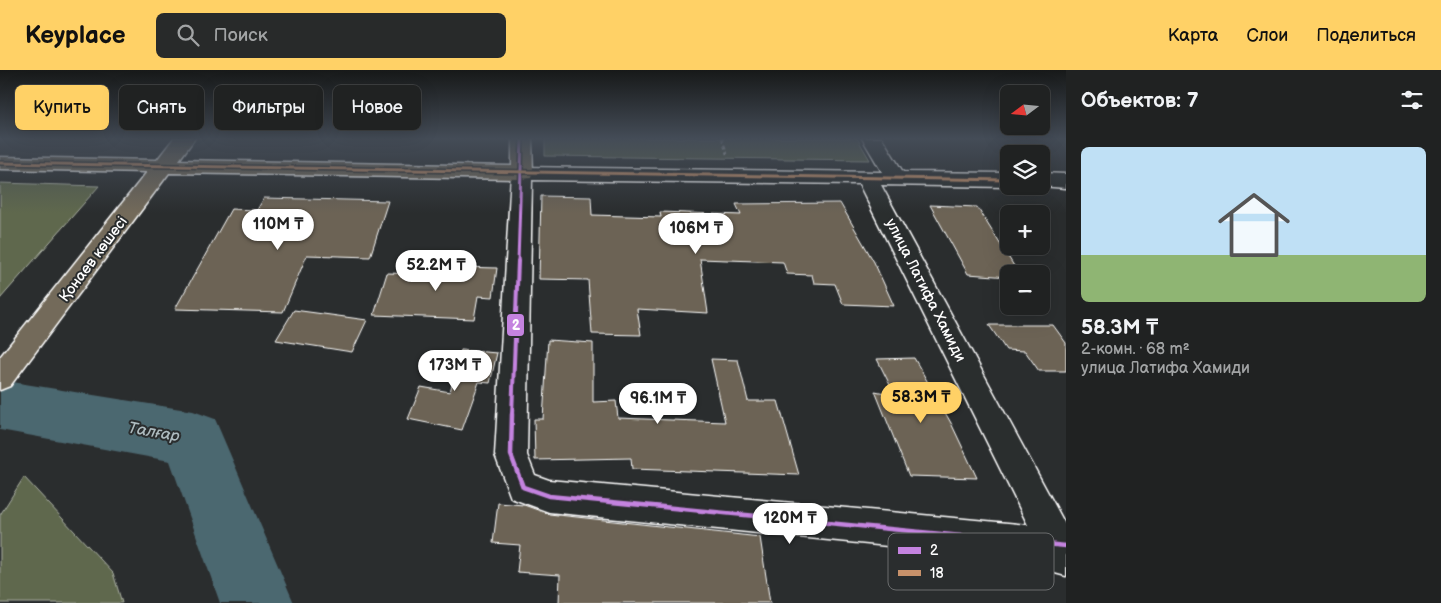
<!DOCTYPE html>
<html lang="ru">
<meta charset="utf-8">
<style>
:root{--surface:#202222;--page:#282a2a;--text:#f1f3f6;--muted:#a2a4a5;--line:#3d3f40;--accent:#ffd166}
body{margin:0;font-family:"Balsamiq Sans",sans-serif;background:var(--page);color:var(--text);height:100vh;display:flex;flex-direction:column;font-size:19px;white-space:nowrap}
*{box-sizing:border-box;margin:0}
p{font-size:16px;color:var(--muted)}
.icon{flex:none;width:28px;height:28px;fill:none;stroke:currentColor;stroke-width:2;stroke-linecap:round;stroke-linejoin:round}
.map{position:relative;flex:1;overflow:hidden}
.sheet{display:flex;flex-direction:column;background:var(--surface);width:375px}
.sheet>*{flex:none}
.guide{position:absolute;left:15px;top:15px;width:475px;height:45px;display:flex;gap:10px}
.needle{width:32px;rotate:254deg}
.fabs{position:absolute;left:1000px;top:15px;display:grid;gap:10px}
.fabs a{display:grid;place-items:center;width:50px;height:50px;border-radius:8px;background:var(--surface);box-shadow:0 5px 20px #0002,0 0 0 1px var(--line);font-size:25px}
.price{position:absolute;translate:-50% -42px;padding:0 11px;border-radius:18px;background:#fff;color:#222;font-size:16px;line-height:32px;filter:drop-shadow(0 1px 2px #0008)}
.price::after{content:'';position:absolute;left:50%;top:30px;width:15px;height:11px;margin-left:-8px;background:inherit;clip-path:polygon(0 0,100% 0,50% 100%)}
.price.current{background:var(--accent);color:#111}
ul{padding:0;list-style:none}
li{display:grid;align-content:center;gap:10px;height:265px;padding:0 15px}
li span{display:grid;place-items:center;height:155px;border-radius:8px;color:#555}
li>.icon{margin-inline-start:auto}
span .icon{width:90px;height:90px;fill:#fffc;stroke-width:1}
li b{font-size:21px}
h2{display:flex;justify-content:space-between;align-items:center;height:60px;padding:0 15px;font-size:21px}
.pill{padding:0 18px;border-radius:8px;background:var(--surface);box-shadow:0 5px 20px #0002,0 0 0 1px var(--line);font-size:18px;line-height:45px}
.pill.current{background:var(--accent);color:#111}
header{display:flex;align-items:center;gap:30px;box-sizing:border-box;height:70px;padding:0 25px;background:var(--accent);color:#111}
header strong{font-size:24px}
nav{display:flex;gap:28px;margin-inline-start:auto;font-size:18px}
.search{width:350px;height:45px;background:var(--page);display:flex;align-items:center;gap:12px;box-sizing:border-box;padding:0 18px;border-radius:8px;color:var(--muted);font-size:19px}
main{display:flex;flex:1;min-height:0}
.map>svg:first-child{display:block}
.green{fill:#5e674e;stroke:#aeb3a6}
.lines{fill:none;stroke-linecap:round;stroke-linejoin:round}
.river{fill:#4c6770;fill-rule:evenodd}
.building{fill:#6c6454;stroke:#fff}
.minor-casing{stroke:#fff;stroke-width:3}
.major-casing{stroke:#fff;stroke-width:3}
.path{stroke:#fff;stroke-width:2.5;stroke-dasharray:4 3;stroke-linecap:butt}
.minor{fill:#2a2d2e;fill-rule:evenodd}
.major{fill:#736b5a;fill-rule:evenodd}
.bus-1-far2-casing{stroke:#2a2d2e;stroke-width:6}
.bus-1-far1-casing{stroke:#2a2d2e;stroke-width:8}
.bus-1-casing{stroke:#2a2d2e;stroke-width:8}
.bus-2-casing{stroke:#2a2d2e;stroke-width:6}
.bus-1-far2{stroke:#c483df;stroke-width:3}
.bus-1-far1{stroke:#c483df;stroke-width:4}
.bus-1{stroke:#c483df;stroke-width:4.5}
.bus-2{stroke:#c7916a;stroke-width:3}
.labels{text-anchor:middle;stroke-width:4;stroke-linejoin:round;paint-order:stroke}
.street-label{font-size:15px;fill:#fff;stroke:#2a2d2e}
.water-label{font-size:16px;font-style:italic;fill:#aebbbf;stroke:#2a2d2e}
.key{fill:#2a2d2e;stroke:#6a6c6d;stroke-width:1}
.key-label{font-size:14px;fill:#fff}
.line-badge{stroke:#2a2d2e;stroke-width:2}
.badge-label{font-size:14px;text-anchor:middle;font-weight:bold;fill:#fff}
</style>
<header>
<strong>Keyplace</strong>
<div class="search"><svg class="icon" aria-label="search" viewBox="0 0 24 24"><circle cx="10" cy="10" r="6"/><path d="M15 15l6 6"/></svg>Поиск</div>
<nav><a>Карта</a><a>Слои</a><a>Поделиться</a></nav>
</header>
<main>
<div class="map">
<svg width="1066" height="533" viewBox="0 0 1066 533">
<rect width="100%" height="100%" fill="#2a2d2e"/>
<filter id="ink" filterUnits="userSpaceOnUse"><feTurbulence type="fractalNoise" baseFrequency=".02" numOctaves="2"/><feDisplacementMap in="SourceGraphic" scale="10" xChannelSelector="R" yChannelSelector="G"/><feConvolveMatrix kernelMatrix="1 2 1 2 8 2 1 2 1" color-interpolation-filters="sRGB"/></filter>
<g filter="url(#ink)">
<g class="green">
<path d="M545,68H857L870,90L545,86Z"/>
<path d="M0,113L99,116L0,229Z"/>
<path d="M24,407L113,503L122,533H0V445Z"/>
</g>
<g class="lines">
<path class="river" d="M0,310L193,341L215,349L294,533H220L170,391L0,360Z"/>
</g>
<g class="building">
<path d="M541,126L591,127L592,145L661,147L660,142L741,145L736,134L840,133L874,192L894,236L843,234L835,214L814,213L812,205L787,204L783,192L700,189L708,243L637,239L641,265L592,264L588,210L539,209Z"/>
<path d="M264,128L388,131L370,187L307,185L283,242L175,239L231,139L257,140Z"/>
<path d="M930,135L977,137L1019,204H1009V207L968,204Z"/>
<path d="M421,196L497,198L493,227L478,226L474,249L374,245L387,203L419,204Z"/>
<path d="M294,240L367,250L352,282L276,270Z"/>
<path d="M989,255H1053L1066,273V301H1039L1025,281L1006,280Z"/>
<path d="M548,270L593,273V332L616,331L618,348L725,352L711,289L738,290L748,331H778L799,405L632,399L631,388L535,390L534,349H543Z"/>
<path d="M461,280L497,283L490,313L479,312L462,360L408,349L421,317L450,322Z"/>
<path d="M914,288L951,353L977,408L909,406L875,321L895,325L877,289Z"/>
<path d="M498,433L524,435L549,444L760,467L770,533H559L560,505L517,502L520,475L493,473Z"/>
</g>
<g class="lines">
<defs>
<g id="minor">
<path d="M862,68H882L903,102L1009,103V117L881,115L1066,456V506L1051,502L1046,492L549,442L511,428L495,385L511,103L514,98L522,97L882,102ZM532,110L859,114L1028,455L549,410L535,405L527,385Z"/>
<path d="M1041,103L1066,104V118L1040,116Z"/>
</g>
<path id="major" d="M174,68H195L179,90L512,96V68H532L533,103L530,108L522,109L169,103L10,316L0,320V287L147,102L0,99V87L157,90Z"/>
</defs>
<use href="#minor" class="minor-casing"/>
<use href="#major" class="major-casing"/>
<path class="path" d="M722,68L727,84"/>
<use href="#minor" class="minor"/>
<use href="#major" class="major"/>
<defs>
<path id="bus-1-far2" d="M518,192L522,68"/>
<path id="bus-1-far1" d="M512,345L518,191"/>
<path id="bus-1" d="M512,344L511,385L523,417L549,426L1066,476"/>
<path id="bus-2" d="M0,93L1009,110"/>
</defs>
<use href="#bus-1-far2" class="bus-1-far2-casing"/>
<use href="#bus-1-far1" class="bus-1-far1-casing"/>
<use href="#bus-1" class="bus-1-casing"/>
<use href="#bus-2" class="bus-2-casing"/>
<use href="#bus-1-far2" class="bus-1-far2"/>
<use href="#bus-1-far1" class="bus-1-far1"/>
<use href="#bus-1" class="bus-1"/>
<use href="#bus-2" class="bus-2"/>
</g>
</g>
<linearGradient id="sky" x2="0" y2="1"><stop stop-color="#171919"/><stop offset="0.48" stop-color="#444c57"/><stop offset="1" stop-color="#444c57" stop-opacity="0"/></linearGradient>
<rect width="1066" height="143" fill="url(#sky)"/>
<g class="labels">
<g class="street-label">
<text transform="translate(93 189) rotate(-53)" y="5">Қонаев көшесі</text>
<text transform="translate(926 220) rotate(63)" y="5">улица Латифа Хамиди</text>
</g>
<g class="water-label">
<text transform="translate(154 361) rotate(10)" y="6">Талғар</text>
</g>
</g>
<rect x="888" y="463" width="166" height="57" rx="8" class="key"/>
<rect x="898" y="477" width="23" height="7" fill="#c483df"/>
<rect x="898" y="500" width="23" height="6" fill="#c7916a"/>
<g class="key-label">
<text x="930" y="485">2</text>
<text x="930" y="508">18</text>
</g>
<rect class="line-badge" x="506" y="243" width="19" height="24" rx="5" fill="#c483df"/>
<g class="badge-label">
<text x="516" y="260">2</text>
</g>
</svg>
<div class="fabs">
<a><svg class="needle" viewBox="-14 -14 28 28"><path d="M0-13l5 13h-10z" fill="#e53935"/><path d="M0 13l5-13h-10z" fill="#a2a4a5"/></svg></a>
<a><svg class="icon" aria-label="layers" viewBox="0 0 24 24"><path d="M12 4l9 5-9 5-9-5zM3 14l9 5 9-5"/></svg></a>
<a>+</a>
<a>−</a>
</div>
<b class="price" style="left:278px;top:181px">110M ₸</b>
<b class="price" style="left:696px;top:185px">106M ₸</b>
<b class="price" style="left:436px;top:222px">52.2M ₸</b>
<b class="price" style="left:455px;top:322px">173M ₸</b>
<b class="price current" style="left:921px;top:354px">58.3M ₸</b>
<b class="price" style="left:658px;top:355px">96.1M ₸</b>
<b class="price" style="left:790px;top:475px">120M ₸</b>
<div class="guide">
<a class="pill current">Купить</a>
<a class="pill">Снять</a>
<a class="pill">Фильтры</a>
<a class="pill">Новое</a>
</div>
</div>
<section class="sheet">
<h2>Объектов: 7<svg class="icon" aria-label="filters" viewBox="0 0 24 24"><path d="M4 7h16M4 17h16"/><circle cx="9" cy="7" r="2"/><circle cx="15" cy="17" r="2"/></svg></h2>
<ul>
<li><span style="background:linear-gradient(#bfe0f5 70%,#8fb573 0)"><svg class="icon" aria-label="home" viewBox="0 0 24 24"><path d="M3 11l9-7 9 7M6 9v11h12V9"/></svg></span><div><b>58.3M ₸</b><p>2-комн. · 68 m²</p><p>улица Латифа Хамиди</p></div></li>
</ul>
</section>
</main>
